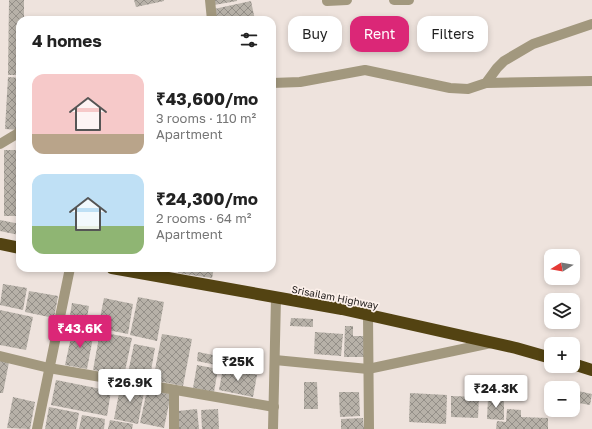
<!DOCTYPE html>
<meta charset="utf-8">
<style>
:root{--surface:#fff;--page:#f2f2f2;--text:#222;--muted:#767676;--accent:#db2777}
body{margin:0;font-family:"Golos Text",sans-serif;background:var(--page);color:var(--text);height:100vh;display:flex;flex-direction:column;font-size:15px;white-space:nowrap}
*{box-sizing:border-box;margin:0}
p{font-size:13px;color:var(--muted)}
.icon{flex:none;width:22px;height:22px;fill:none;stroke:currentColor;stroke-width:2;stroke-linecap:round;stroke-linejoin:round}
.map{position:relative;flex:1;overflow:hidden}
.side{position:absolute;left:16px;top:16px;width:260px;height:256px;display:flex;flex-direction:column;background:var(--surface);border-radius:12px;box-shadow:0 2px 6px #0003}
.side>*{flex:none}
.hud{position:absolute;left:288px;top:16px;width:244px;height:36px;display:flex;gap:8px}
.needle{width:26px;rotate:259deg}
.controls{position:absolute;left:544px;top:249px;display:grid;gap:8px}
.controls a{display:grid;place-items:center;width:36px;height:36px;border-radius:8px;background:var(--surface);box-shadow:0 2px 6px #0003;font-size:20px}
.price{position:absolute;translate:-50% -34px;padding:0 9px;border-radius:4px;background:#fff;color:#222;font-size:13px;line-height:26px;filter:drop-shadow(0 1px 2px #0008)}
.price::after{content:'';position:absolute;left:50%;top:24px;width:12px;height:9px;margin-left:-6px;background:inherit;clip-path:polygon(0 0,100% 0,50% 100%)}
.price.on{background:var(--accent);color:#fff}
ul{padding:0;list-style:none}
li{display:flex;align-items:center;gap:12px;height:100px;padding:0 16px}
li span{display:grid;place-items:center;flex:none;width:112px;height:80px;border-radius:12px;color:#555}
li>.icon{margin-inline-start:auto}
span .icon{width:48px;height:48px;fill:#fffc;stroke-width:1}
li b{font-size:17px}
h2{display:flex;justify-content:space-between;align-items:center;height:48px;padding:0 16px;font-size:17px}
.chip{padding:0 14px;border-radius:12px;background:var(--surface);box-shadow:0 2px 6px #0003;font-size:14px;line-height:36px}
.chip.on{background:var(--accent);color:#fff}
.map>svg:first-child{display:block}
.building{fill:url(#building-cross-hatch)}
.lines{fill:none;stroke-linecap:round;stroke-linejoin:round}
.street{stroke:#a2987e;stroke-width:10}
.highway{stroke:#534312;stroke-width:12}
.labels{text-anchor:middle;stroke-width:3.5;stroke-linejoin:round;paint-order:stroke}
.street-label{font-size:10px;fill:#1f1b19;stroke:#fcf0ea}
</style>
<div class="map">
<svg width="592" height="429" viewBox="0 0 592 429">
<defs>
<pattern id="building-cross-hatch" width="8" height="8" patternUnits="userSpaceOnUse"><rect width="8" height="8" fill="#b7b1a8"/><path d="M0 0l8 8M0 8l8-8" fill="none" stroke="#948f88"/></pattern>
</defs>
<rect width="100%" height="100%" fill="#eee3dd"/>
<g class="building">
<path d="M9,0H24V20H20V75H8Z"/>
<path d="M134,0H164V1L136,7Z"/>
<path d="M213,0H237V1L214,5Z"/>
<path d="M251,1L255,20H217L214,9Z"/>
<path d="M8,77L20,78V130L5,129Z"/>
<rect x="4" y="150" width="12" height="66"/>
<path d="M0,220L20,224L19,235L0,231Z"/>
<path d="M179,268H214L212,278L178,273Z"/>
<path d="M3,284L27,288L23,310L0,305Z"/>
<path d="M29,291L58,296L54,318L25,312Z"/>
<path d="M138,297L164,302L157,341L130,335Z"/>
<path d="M104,298L133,304L128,334L98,328Z"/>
<path d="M72,303L89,306L86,324L69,321Z"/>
<path d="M0,310L33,317L26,350L0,345Z"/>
<path d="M291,318L313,319V327L290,326Z"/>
<path d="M345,326H353V336H364V357H344Z"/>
<path d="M73,328L94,332L87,369L65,365Z"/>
<path d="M100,332L132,338L124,376L93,370Z"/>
<path d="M315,332L343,334L341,356L314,354Z"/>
<path d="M162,334L192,339L183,386L153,380Z"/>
<path d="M134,344L155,348L149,382L127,378Z"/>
<path d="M198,352L218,356L216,365L197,361Z"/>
<path d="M0,360L9,362L3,393H0Z"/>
<path d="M197,365L218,369L214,392L193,388Z"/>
<path d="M223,368L257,375L253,397L219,390Z"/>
<path d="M56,380L111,391L107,416L51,405Z"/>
<path d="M304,382H317L318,409H304Z"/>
<path d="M121,383L145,387L138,424L114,419Z"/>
<path d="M549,385L560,387L551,388V397L546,396Z"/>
<path d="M147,390L171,394L164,428L140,423Z"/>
<path d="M573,390L592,394L590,405L573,402Z"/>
<path d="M339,392H359L360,416L340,417Z"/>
<path d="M410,393L447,395L446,424L409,422Z"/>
<path d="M451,396L479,397L478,418L451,417Z"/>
<path d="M13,397L35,402L30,429L7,428Z"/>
<path d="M488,398L504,399V420L487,419Z"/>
<path d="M49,407L79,413L76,429H45Z"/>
<path d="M197,409L199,429H179L178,411Z"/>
<path d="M218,409L219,429H202L201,410Z"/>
<path d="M507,409L521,410V417L548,418V429H496L497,421L506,422Z"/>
<path d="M82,415L105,419L104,429H79Z"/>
<path d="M363,418L364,429H341V419Z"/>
<path d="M110,420L133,424L132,429H108Z"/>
</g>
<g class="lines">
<g class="street">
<path d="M210,0L212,20"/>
<path d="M394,0H409"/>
<path d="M327,1L347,0"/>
<path d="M272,83L300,82L365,70L450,88L468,89L486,83L497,68L504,61L533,44L592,24"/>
<path d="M486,83L592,81"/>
<path d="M0,144L20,132"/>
<path d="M368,315L369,429"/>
<path d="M0,356L49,368L274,407"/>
<path d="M275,360L368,369L491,343"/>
<path d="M37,429L70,268"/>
<path d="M174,429V390"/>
<path d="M273,429L276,298"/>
</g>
<g class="highway">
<path d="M0,244L20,248"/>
<path d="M112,268L342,309L516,348L551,358"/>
<path d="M573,364L592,370"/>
</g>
</g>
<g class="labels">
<g class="street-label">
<text transform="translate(335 297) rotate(11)" y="4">Srisailam Highway</text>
</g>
</g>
</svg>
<div class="controls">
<a><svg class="needle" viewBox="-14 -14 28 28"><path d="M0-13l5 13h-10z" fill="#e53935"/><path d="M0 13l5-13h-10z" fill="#767676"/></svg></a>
<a><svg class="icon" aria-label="layers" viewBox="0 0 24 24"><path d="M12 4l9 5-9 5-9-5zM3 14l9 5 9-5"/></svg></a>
<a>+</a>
<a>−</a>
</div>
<b class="price on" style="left:80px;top:349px">₹43.6K</b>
<b class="price" style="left:238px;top:382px">₹25K</b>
<b class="price" style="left:130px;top:403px">₹26.9K</b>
<b class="price" style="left:496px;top:409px">₹24.3K</b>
<div class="hud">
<a class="chip">Buy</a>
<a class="chip on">Rent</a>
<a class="chip">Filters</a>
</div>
<section class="side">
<h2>4 homes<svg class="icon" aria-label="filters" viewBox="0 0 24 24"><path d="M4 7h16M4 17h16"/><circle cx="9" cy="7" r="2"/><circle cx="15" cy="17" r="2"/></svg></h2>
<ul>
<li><span style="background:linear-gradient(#f6c9c9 75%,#b9a48a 0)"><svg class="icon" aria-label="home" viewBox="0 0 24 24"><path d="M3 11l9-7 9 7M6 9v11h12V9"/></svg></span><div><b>₹43,600/mo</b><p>3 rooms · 110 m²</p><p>Apartment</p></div></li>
<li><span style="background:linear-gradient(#bfe0f5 65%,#8fb573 0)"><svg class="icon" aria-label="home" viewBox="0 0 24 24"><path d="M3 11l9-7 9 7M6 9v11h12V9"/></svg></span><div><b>₹24,300/mo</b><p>2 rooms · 64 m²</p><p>Apartment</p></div></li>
</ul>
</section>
</div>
